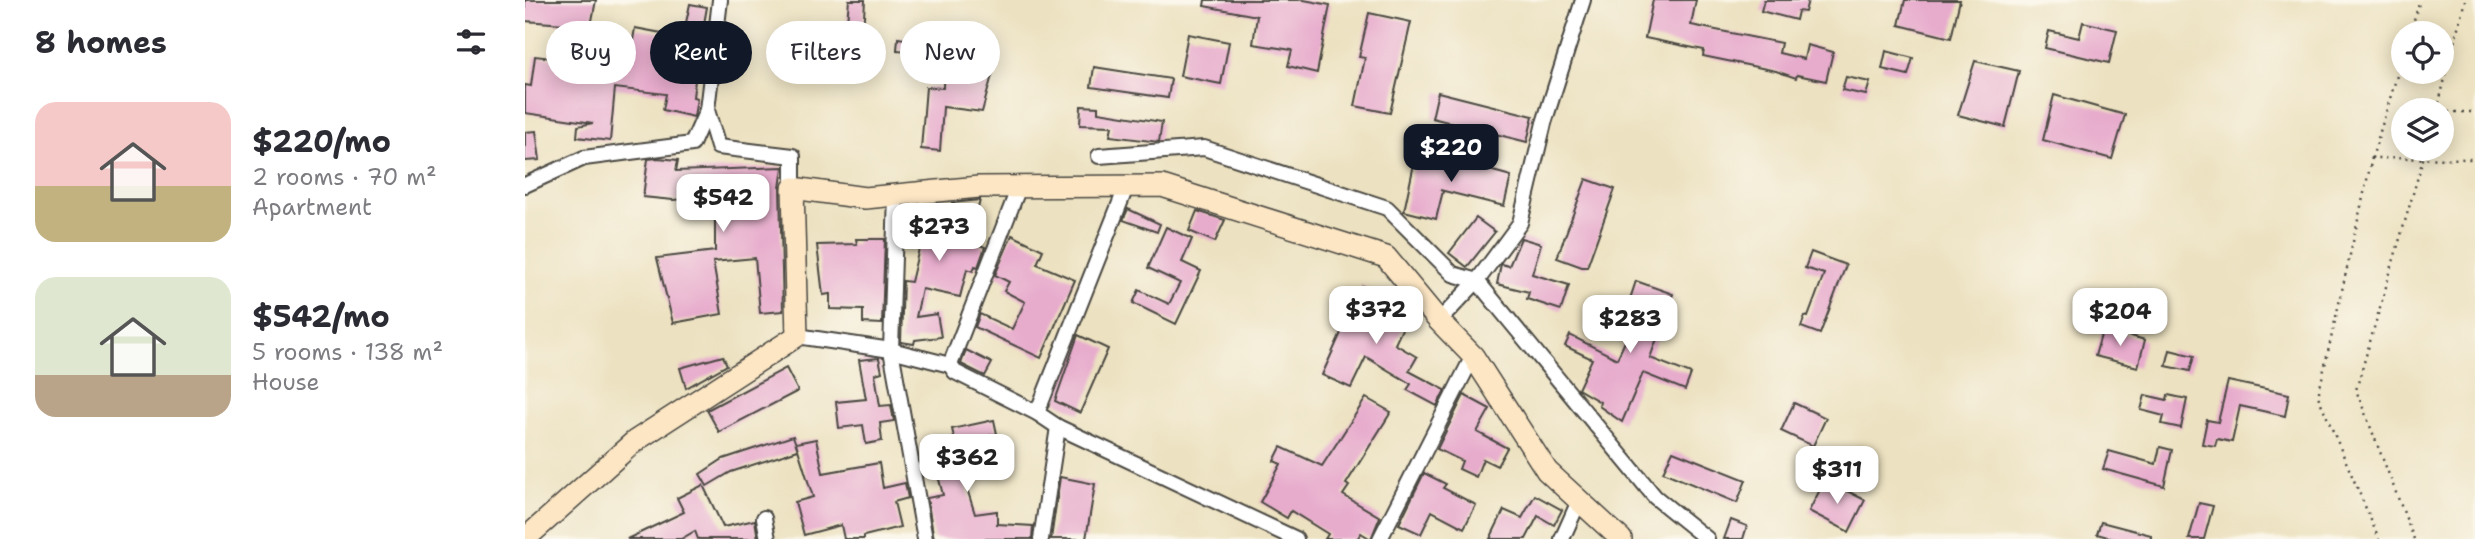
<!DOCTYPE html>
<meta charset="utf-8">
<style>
:root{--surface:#fff;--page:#f2f2f3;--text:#2b2b33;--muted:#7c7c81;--accent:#111827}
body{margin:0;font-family:"Shantell Sans",sans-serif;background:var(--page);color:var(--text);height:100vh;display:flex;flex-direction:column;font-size:26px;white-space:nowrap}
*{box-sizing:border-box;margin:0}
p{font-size:23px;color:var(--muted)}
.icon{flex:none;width:38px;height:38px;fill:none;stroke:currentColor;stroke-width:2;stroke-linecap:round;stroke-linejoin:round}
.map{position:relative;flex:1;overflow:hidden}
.details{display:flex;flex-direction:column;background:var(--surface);width:525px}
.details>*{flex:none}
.banner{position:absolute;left:21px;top:21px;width:665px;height:63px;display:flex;gap:14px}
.controls{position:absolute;left:1866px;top:21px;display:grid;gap:14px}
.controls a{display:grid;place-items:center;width:63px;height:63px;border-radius:50%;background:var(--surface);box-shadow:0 4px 18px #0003;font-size:35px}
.price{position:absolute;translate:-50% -60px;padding:0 16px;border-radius:14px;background:#fff;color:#222;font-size:23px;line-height:46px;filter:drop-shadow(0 2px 4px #0008)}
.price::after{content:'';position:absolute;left:50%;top:42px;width:21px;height:16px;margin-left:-10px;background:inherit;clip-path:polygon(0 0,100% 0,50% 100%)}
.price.active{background:var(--accent);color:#fff}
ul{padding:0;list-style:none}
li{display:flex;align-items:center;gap:21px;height:175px;padding:0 35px}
li span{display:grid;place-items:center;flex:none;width:196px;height:140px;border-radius:21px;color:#555}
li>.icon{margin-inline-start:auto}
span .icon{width:84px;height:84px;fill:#fffc;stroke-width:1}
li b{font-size:30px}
h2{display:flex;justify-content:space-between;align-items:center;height:84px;padding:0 35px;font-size:30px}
.pill{padding:0 24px;border-radius:32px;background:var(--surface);box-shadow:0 4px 18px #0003;font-size:24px;line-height:63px}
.pill.active{background:var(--accent);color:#fff}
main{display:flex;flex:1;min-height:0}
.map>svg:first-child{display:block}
.building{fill:#e7abcc}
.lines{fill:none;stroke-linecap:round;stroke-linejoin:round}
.street-casing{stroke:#484641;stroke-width:18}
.secondary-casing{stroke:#484641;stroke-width:24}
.path{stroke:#484641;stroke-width:2.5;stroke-dasharray:2 5;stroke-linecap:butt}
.street{stroke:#fff;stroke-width:14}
.secondary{stroke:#fce6c4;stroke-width:21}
</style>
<main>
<section class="details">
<h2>8 homes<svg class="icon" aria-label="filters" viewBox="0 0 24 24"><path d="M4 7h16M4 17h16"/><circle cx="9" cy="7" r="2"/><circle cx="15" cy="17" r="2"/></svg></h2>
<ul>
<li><span style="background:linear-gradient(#f6c9c9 60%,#c2b280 0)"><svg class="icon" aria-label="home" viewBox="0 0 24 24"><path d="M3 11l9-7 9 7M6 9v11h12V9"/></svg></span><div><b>$220/mo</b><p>2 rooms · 70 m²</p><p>Apartment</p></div></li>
<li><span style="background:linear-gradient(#dfe7d0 70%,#b9a48a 0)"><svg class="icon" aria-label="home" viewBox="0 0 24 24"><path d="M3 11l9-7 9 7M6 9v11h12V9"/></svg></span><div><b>$542/mo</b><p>5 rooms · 138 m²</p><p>House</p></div></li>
</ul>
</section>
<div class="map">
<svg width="1950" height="539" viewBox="0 0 1950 539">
<rect width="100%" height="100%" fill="#fbf7ec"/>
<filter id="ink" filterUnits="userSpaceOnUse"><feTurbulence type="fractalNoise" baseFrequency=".0143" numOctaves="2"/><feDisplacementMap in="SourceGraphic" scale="14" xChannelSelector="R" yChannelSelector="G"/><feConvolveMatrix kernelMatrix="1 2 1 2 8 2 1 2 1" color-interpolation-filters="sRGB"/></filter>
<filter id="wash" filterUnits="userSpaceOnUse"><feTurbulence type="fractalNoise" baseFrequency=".00686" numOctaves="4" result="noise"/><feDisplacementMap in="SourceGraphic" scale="28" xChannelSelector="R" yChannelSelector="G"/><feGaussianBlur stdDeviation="1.57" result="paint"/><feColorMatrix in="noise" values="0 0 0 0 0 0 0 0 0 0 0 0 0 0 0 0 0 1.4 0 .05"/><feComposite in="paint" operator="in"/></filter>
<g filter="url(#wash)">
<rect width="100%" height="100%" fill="#ece1c0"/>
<g id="blocks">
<g class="building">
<path d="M0,0H71L66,26L0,21Z"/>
<path d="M324,0H340L338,34L321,33Z"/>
<path d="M680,0H779L805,5L792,73L763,66L767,50L728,44L732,16L679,6Z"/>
<path d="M1128,0H1171L1166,25L1256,43L1254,53L1279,59L1282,45L1308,52L1301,81L1272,75L1271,78L1251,71L1178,56L1179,50L1120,38Z"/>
<path d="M1239,0H1283L1280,12L1273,11L1271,20L1236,11Z"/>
<path d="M1380,0H1435L1426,38L1374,25Z"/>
<path d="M165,4L182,7L172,63L168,97L172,98L169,117L138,110L141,94L90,88L85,141L52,137L53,126L68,123L0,113V85L6,86L10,56L90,65L95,38L108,40L110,28L158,37Z"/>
<path d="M844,13L886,22L865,113L830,106L840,58L834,57Z"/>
<path d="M1558,22L1592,30L1584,63L1520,48L1524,31L1554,38Z"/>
<path d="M663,34L704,42L696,84L655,76Z"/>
<path d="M373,38L473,53L457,112L418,107L415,151L396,149L401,87L418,88L419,55L372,50Z"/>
<path d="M1361,51L1388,58L1383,75L1357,69Z"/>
<path d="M1450,61L1494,71L1480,127L1433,115Z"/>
<path d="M569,67L646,79L643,98L566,87Z"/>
<path d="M1321,77L1345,82L1341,95L1317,90Z"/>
<path d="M913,92L1008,116L1002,142L907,118Z"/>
<path d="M1529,95L1600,115L1587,159L1518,140Z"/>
<path d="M556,106L573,107V112L637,122L634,142L585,136L587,126L555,125Z"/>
<path d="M11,131L15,160L0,161V132Z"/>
<path d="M892,150L986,176L979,206L915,190L918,191L911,219L879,211Z"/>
<path d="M133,158L153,160L151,171L258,167L255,188L258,311L235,313L230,258L188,262L197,314L148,323L132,258L190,251V196L148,200L118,197L123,159Z"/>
<path d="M1061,179L1090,189L1062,267H1057L1032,258Z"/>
<path d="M455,200L445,241L460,247L453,267L450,266L448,271L442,269L435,297L397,289L391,317L412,314L416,337L390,340L389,344L376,342L378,281L386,282L398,232L380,227V207L397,211L399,207L424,214L427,203Z"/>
<path d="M603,209L635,224L632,232L598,220Z"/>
<path d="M672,211L700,220L690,242L664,231Z"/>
<path d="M951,218L970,232L942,267L924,253Z"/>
<path d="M641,227L667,239L657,262L676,271L651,324L608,303L614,290L644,304L655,283L623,268Z"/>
<path d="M487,235L518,250L512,264L550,280L516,358L450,327L455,314L487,329L500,302L479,291L484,282L470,275Z"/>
<path d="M996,238L1016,244L1007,274L1044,285L1036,310L1002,299L1004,292L972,284L976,264L984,266Z"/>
<path d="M331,239H360L357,324L338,323V310L305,309V294L298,295L292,245L332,244Z"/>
<path d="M1286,252L1321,265L1295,334L1276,327L1280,316L1283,317L1299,274L1280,268Z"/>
<path d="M1111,281L1148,294L1125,358L1166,374L1160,390L1118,373L1097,422L1074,406L1075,402L1053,389L1067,359L1040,346L1045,335L1092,359L1103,335L1101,334L1110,308L1103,305Z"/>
<path d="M837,286L885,312L870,344L892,357L884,371L920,390L912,406L882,390L886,384L841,357L826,388L797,375Z"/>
<path d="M1578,328L1620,340L1613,367L1570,356Z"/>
<path d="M553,335L583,349L555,413L530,401Z"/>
<path d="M441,350L467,363L460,376L436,364Z"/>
<path d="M1645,350L1669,356L1665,371L1641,366Z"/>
<path d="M198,356L202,365L161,388L155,368Z"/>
<path d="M354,358L357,372L350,374L355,406L366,405L369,421L355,423L357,441L341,444L338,425L314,428L311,402L341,399L334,360Z"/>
<path d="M261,368L273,391L194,432L182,410Z"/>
<path d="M1703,381L1764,394L1760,416L1715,406L1707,442L1692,439L1690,446L1677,444L1682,420L1693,422Z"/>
<path d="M939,395L965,409L952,432L982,448L972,466L958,459L951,477L934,469L937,461L912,449Z"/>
<path d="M1620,395L1642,400L1643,395L1662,399L1656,428L1637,424L1639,416L1616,410Z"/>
<path d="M841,398L866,412L821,484L824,486L818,495L855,517L846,539L836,533L832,539H800L803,534L766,511L762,518L735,502L756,464L749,461L756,447L797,466Z"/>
<path d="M1269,403L1301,418L1288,446L1256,431Z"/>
<path d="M469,420L472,434L451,439L460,470L438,476L450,514L472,511V524L508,526L507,539H409L402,498L418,495L409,460L433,454L427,429Z"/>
<path d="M268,436L273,450L206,472L182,486L175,474L198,459Z"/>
<path d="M291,439L298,473L354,463L358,488L380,483L383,498L369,502L375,527L339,536V539H319L316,525L279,535L270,502L288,497L271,443Z"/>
<path d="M1635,447L1647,450L1639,486L1578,469L1584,451L1631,464Z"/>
<path d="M1148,451L1221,480L1212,503L1138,472Z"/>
<path d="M899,473L921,484L918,488L951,505L939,528L907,511L896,534L874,524Z"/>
<path d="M535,477L570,484L561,539H526Z"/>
<path d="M1300,480L1340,500L1324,532L1284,511Z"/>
<path d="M178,485L198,527L230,520L233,539H173L170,531L156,539H102L159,512L152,498Z"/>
<path d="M1010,495L1037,510L1029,525L1013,516L1001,539H965L979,510L997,518Z"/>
<path d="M1674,503L1688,506L1679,539H1664Z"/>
<path d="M1206,520L1222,526L1218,539H1199Z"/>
<path d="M1576,522L1626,535V539H1590L1572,534Z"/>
</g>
</g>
</g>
<g filter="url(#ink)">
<use href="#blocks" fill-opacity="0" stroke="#484641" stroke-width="2"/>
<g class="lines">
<defs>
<g id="street">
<path d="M195,0L182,110L193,147L268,156V188"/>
<path d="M574,156L679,148L862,208L928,274L952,281L1130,497L1182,539"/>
<path d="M0,185L59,158L167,144L182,110"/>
<path d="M371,195L366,350L400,539"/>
<path d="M914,321L952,281L995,223L1019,123L1058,0"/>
<path d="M272,336L366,350L425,365L430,372L512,413L533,427L771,539"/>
<path d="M425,365L494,187"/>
<path d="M512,413L602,185"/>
<path d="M239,518L243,539"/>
<path d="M516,539L533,427"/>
<path d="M855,539L948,356"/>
<path d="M1037,539L1054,501"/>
</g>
<path id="secondary" d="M0,539L110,441L272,336L268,188L340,198L454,187L637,186L861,257L914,321L948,356L1022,471L1096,539"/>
</defs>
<use href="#street" class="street-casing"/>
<use href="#secondary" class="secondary-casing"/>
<g class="path">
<path d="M1885,33L1895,0"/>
<path d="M1878,56L1847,158L1950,159"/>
<path d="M1912,110L1940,0"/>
<path d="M1916,112H1950"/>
<path d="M1847,158L1793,396L1854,539"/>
<path d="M1889,539L1831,390L1901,149"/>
</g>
<use href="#street" class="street"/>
<use href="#secondary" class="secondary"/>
</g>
</g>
</svg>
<div class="controls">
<a><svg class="icon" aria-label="locate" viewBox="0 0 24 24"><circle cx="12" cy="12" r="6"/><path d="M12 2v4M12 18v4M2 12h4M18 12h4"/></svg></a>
<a><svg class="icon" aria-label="layers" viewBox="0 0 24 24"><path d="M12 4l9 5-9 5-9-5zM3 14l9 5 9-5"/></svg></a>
</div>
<b class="price active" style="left:926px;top:184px">$220</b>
<b class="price" style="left:198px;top:234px">$542</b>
<b class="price" style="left:414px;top:263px">$273</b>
<b class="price" style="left:851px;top:346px">$372</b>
<b class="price" style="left:1595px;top:348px">$204</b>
<b class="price" style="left:1105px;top:355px">$283</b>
<b class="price" style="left:442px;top:494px">$362</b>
<b class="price" style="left:1312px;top:506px">$311</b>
<div class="banner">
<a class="pill">Buy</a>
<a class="pill active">Rent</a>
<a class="pill">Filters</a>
<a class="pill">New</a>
</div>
</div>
</main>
